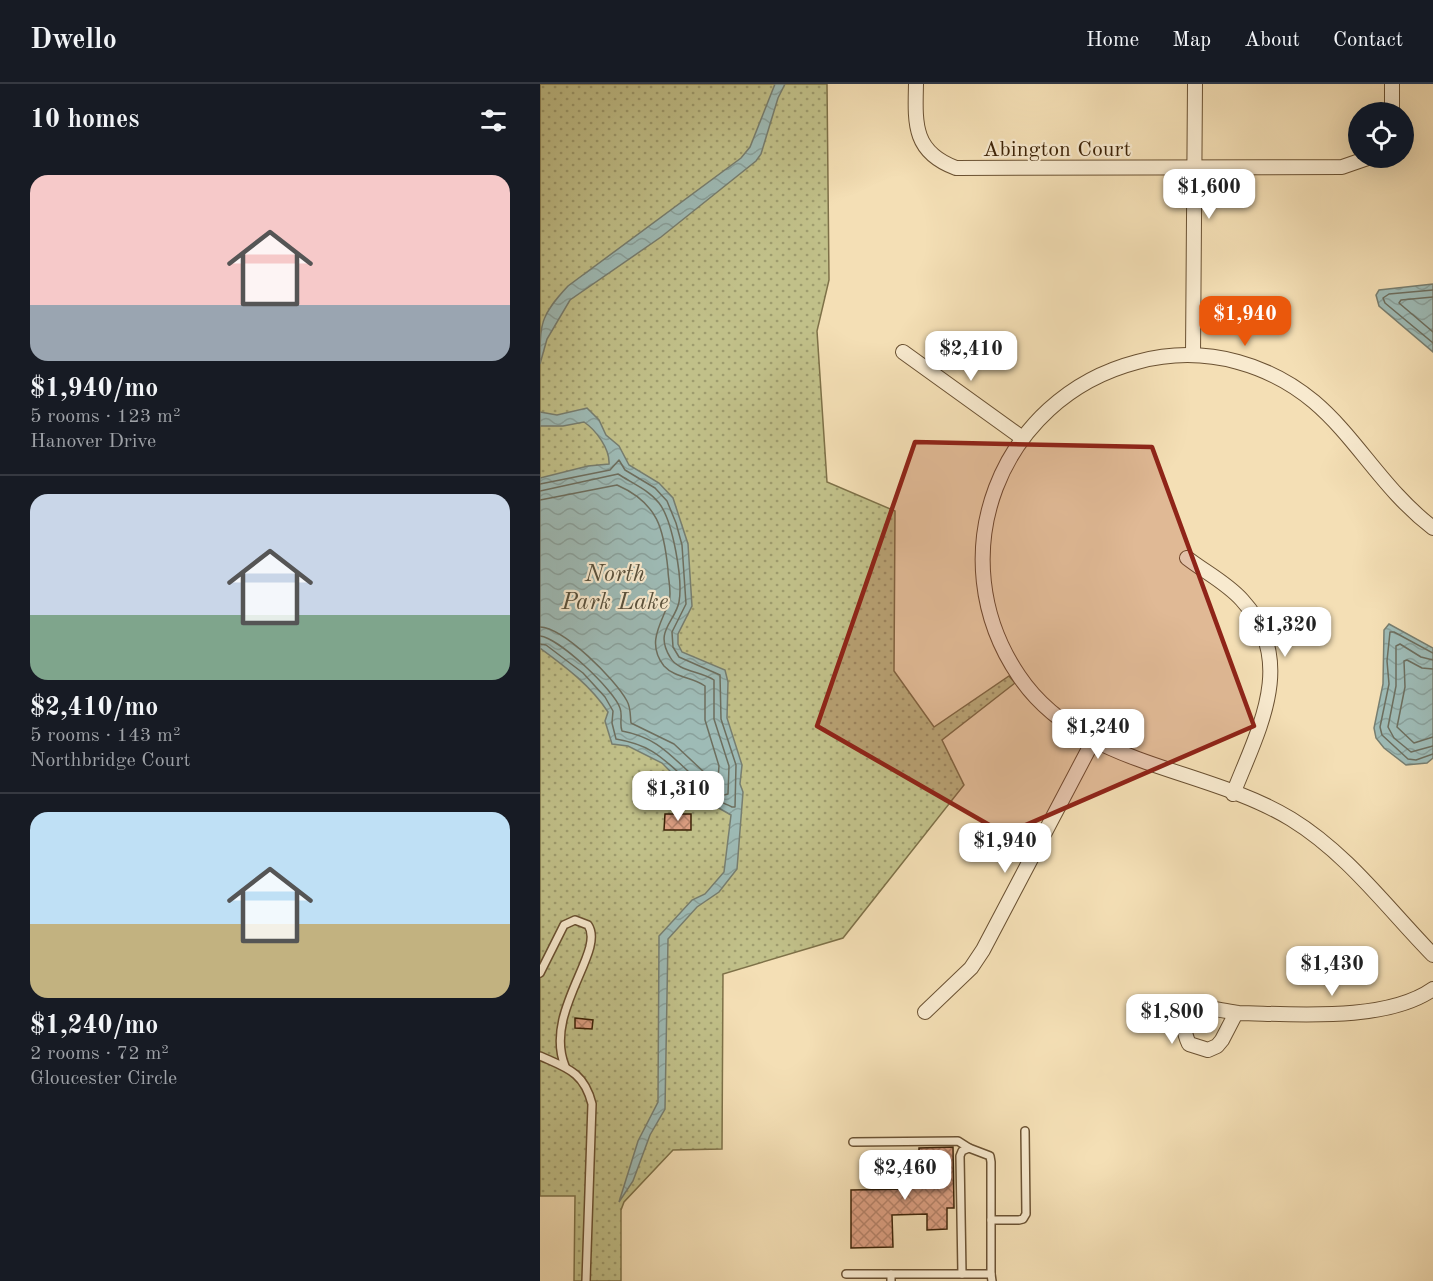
<!DOCTYPE html>
<meta charset="utf-8">
<style>
:root{--surface:#171b24;--page:#20242c;--text:#f1f3f6;--muted:#9ea1a6;--line:#363941;--accent:#ea580c}
body{margin:0;font-family:"Old Standard TT",serif;background:var(--page);color:var(--text);height:100vh;display:flex;flex-direction:column;font-size:22px;white-space:nowrap}
*{box-sizing:border-box;margin:0}
p{font-size:20px;color:var(--muted)}
.icon{flex:none;width:33px;height:33px;fill:none;stroke:currentColor;stroke-width:2;stroke-linecap:round;stroke-linejoin:round}
.map{position:relative;flex:1;overflow:hidden}
.sheet{display:flex;flex-direction:column;background:var(--surface);width:540px}
.sheet>*{flex:none}
.fabs{position:absolute;left:808px;top:18px;display:grid;gap:12px}
.fabs a{display:grid;place-items:center;width:66px;height:66px;border-radius:50%;background:var(--surface);box-shadow:0 6px 24px #0002;font-size:30px}
.price{position:absolute;translate:-50% -51px;padding:0 14px;border-radius:12px;background:#fff;color:#222;font-size:20px;line-height:39px;filter:drop-shadow(0 2px 3px #0008)}
.price::after{content:'';position:absolute;left:50%;top:36px;width:18px;height:14px;margin-left:-9px;background:inherit;clip-path:polygon(0 0,100% 0,50% 100%)}
.price.selected{background:var(--accent);color:#fff}
ul{padding:0;list-style:none}
li{display:grid;align-content:center;gap:12px;height:318px;padding:0 30px}
li+li{border-top:2px solid var(--line)}
li span{display:grid;place-items:center;height:186px;border-radius:18px;color:#555}
li>.icon{margin-inline-start:auto}
span .icon{width:108px;height:108px;fill:#fffc;stroke-width:1}
li b{font-size:26px}
h2{display:flex;justify-content:space-between;align-items:center;height:72px;padding:0 30px;font-size:26px}
header{display:flex;align-items:center;gap:36px;box-sizing:border-box;height:84px;padding:0 30px;background:var(--surface);border-bottom:2px solid var(--line)}
header strong{font-size:28px}
nav{display:flex;gap:33px;margin-inline-start:auto;font-size:21px}
main{display:flex;flex:1;min-height:0}
.map>svg:first-child{display:block}
.park{fill:url(#park-dots);stroke:#7e7148;stroke-width:1.5}
.water{fill:url(#water-waves);stroke:#777e70;stroke-width:1.5}
.lines{fill:none;stroke-linecap:round;stroke-linejoin:round}
.shore{stroke:#6d6e5e;stroke-width:1.5}
.building{fill:url(#building-cross-hatch);stroke:#3c2206;stroke-width:1.5}
.service-casing{stroke:#6a5132;stroke-width:10}
.minor-casing{stroke:#6a5132;stroke-width:16}
.service{stroke:#f8eacf;stroke-width:7}
.minor{stroke:#f8eacf;stroke-width:14}
.marked{fill:#8f2418;fill-opacity:0.2;stroke:#8f2418;stroke-width:4.5;stroke-linejoin:round}
.labels{text-anchor:middle;stroke-width:4.5;stroke-linejoin:round;paint-order:stroke}
.street-label{font-size:22px;fill:#3c2206;stroke:#f8eacf}
.water-label{font-size:24px;font-style:italic;fill:#59503b;stroke:#f8eacf}
</style>
<header>
<strong>Dwello</strong>
<nav><a>Home</a><a>Map</a><a>About</a><a>Contact</a></nav>
</header>
<main>
<section class="sheet">
<h2>10 homes<svg class="icon" aria-label="filters" viewBox="0 0 24 24"><path d="M4 7h16M4 17h16"/><circle cx="9" cy="7" r="2"/><circle cx="15" cy="17" r="2"/></svg></h2>
<ul>
<li><span style="background:linear-gradient(#f6c9c9 70%,#9aa5b1 0)"><svg class="icon" aria-label="home" viewBox="0 0 24 24"><path d="M3 11l9-7 9 7M6 9v11h12V9"/></svg></span><div><b>$1,940/mo</b><p>5 rooms · 123 m²</p><p>Hanover Drive</p></div></li>
<li><span style="background:linear-gradient(#c9d6e8 65%,#7fa58c 0)"><svg class="icon" aria-label="home" viewBox="0 0 24 24"><path d="M3 11l9-7 9 7M6 9v11h12V9"/></svg></span><div><b>$2,410/mo</b><p>5 rooms · 143 m²</p><p>Northbridge Court</p></div></li>
<li><span style="background:linear-gradient(#bfe0f5 60%,#c2b280 0)"><svg class="icon" aria-label="home" viewBox="0 0 24 24"><path d="M3 11l9-7 9 7M6 9v11h12V9"/></svg></span><div><b>$1,240/mo</b><p>2 rooms · 72 m²</p><p>Gloucester Circle</p></div></li>
</ul>
</section>
<div class="map">
<svg width="893" height="1197" viewBox="0 0 893 1197">
<defs>
<pattern id="park-dots" width="8" height="8" patternUnits="userSpaceOnUse" patternTransform="scale(1.5)"><rect width="8" height="8" fill="#c1c089"/><path d="M2 2h.1M6 6h.1" fill="none" stroke="#9e9c6e" stroke-width="1.8" stroke-linecap="round"/></pattern>
<pattern id="water-waves" width="16" height="10" patternUnits="userSpaceOnUse" patternTransform="scale(1.5)"><rect width="16" height="10" fill="#9ebbb6"/><path d="M0 5q4-4 8 0t8 0" fill="none" stroke="#89a09b"/></pattern>
<pattern id="building-cross-hatch" width="8" height="8" patternUnits="userSpaceOnUse" patternTransform="scale(1.5)"><rect width="8" height="8" fill="#dc9f82"/><path d="M0 0l8 8M0 8l8-8" fill="none" stroke="#b48168"/></pattern>
</defs>
<rect width="100%" height="100%" fill="#f4dfb5"/>
<filter id="stains"><feTurbulence type="fractalNoise" baseFrequency=".00333" numOctaves="4"/><feColorMatrix values="0 0 0 0 .2 0 0 0 0 .09 0 0 0 0 .02 0 0 0 .5 -.17"/></filter>
<radialGradient id="worn" r=".72"><stop offset=".6" stop-color="#630" stop-opacity="0"/><stop offset="1" stop-color="#630" stop-opacity=".3"/></radialGradient>
<path class="park" d="M0,0H287L289,196L277,247L287,398L355,427L354,587L394,643L469,592L475,599L402,656L424,701L303,854L183,890L182,1065L133,1066L84,1118L81,1126V1197H34L35,1112H0Z"/>
<g class="water">
<path d="M235,0H245L238,14L221,70L216,77L121,153L30,216L7,255L0,280C0,239 0,232 28,202L201,74L210,63Z"/>
<path d="M893,200V268L839,222L836,211L839,206Z"/>
<path d="M47,324L59,336L66,351L79,362L89,381L119,399L133,414L148,460L152,522L138,550V560L142,568L185,586L188,598L187,634L202,681L200,700L203,708L197,785L179,808L157,823L128,855L125,1025L110,1051L93,1097L79,1118L98,1057L118,1018L119,852L152,816L165,810L184,788L191,731L152,709L122,679L88,662L72,660L65,637L68,628C51,602 26,583 0,564V394L48,382L69,380C70,365 56,346 44,338L23,342H0V328L17,331Z"/>
<path d="M849,540L893,564V674L887,679L866,681L844,664L836,654L834,644L843,600L844,546Z"/>
</g>
<g class="lines">
<g class="shore">
<path d="M893,206L849,210L843,214L845,219L893,259"/>
<path d="M893,213L861,216L859,219L893,248"/>
<path d="M0,400L70,386L79,376L85,386L115,404L127,417L136,439L142,461L146,520L132,548L133,563L139,573L180,591L181,635L196,681L195,723H192C180,717 165,711 155,703C125,678 117,662 76,655L72,639L73,627L65,613L43,589L6,561L0,560"/>
<path d="M0,407L78,390C92,399 109,406 119,419C133,437 143,496 139,518C135,538 114,547 130,573C138,588 161,587 174,596V635L189,682L188,710L184,711C176,706 167,703 159,697C132,674 120,654 82,647C79,639 83,632 80,624C74,606 19,554 0,552"/>
<path d="M0,416L77,401C118,419 124,445 128,486C128,495 132,509 129,518C121,540 106,559 124,582C135,594 153,593 165,602V636L179,682L178,694L166,690L134,660L91,639C90,632 91,624 87,617C75,595 24,544 0,543"/>
<path d="M893,569L854,548H850L847,577L849,600L840,643L842,651L868,675L876,676L893,670"/>
<path d="M893,576L881,573L860,560L856,562V602L848,643L854,654L871,668L893,662"/>
<path d="M893,585L882,584L867,576L864,577L865,603L857,643L874,659L893,653"/>
</g>
</g>
<g class="building">
<path d="M125,730H151V746H124Z"/>
<path d="M35,934L53,936L52,945L35,944Z"/>
<path d="M413,1063L414,1124H407V1145L387,1146V1130L352,1131L353,1163L311,1164V1106L367,1105V1098H379V1064Z"/>
</g>
<g class="lines">
<defs>
<g id="service">
<path d="M0,889L24,841L35,836L48,841C66,867 3,928 25,982"/>
<path d="M0,972C27,984 44,988 52,1020L46,1197"/>
<path d="M313,1058L418,1057L429,1064"/>
<path d="M451,1136H479L483,1135L486,1130L485,1047"/>
<path d="M306,1190H351"/>
<path d="M422,1190L420,1072L422,1067L429,1064L450,1072L451,1078V1190"/>
<path d="M351,1197V1190H451L452,1197"/>
</g>
<g id="minor">
<path d="M376,0C375,40 373,68 416,84L802,83L828,74"/>
<path d="M852,28V0"/>
<path d="M363,268L481,353"/>
<path d="M653,271L655,0"/>
<path d="M893,444C819,387 800,306 698,278C665,269 630,269 597,278C459,314 398,473 479,592C540,683 664,682 751,735C808,770 847,824 893,871"/>
<path d="M647,474C665,488 687,499 702,516C758,577 718,646 693,710"/>
<path d="M385,928L431,884L443,866L553,657"/>
<path d="M696,929L682,956L677,962L668,966L649,960C643,947 641,931 658,926C671,922 686,928 699,929C756,930 846,938 893,905"/>
</g>
</defs>
<use href="#service" class="service-casing"/>
<use href="#minor" class="minor-casing"/>
<use href="#service" class="service"/>
<use href="#minor" class="minor"/>
</g>
<path class="marked" d="M375,358L612,363L714,642L465,750L277,642Z"/>
<g class="labels">
<g class="street-label">
<text x="517" y="72">Abington Court</text>
</g>
<g class="water-label">
<text x="75" y="497">North<tspan x="75" dy="28">Park Lake</tspan></text>
</g>
</g>
<rect width="100%" height="100%" filter="url(#stains)"/>
<rect width="100%" height="100%" fill="url(#worn)"/>
</svg>
<div class="fabs">
<a><svg class="icon" aria-label="locate" viewBox="0 0 24 24"><circle cx="12" cy="12" r="6"/><path d="M12 2v4M12 18v4M2 12h4M18 12h4"/></svg></a>
</div>
<b class="price" style="left:669px;top:136px">$1,600</b>
<b class="price selected" style="left:705px;top:263px">$1,940</b>
<b class="price" style="left:431px;top:298px">$2,410</b>
<b class="price" style="left:745px;top:574px">$1,320</b>
<b class="price" style="left:558px;top:676px">$1,240</b>
<b class="price" style="left:138px;top:738px">$1,310</b>
<b class="price" style="left:465px;top:790px">$1,940</b>
<b class="price" style="left:792px;top:913px">$1,430</b>
<b class="price" style="left:632px;top:961px">$1,800</b>
<b class="price" style="left:365px;top:1117px">$2,460</b>
</div>
</main>
